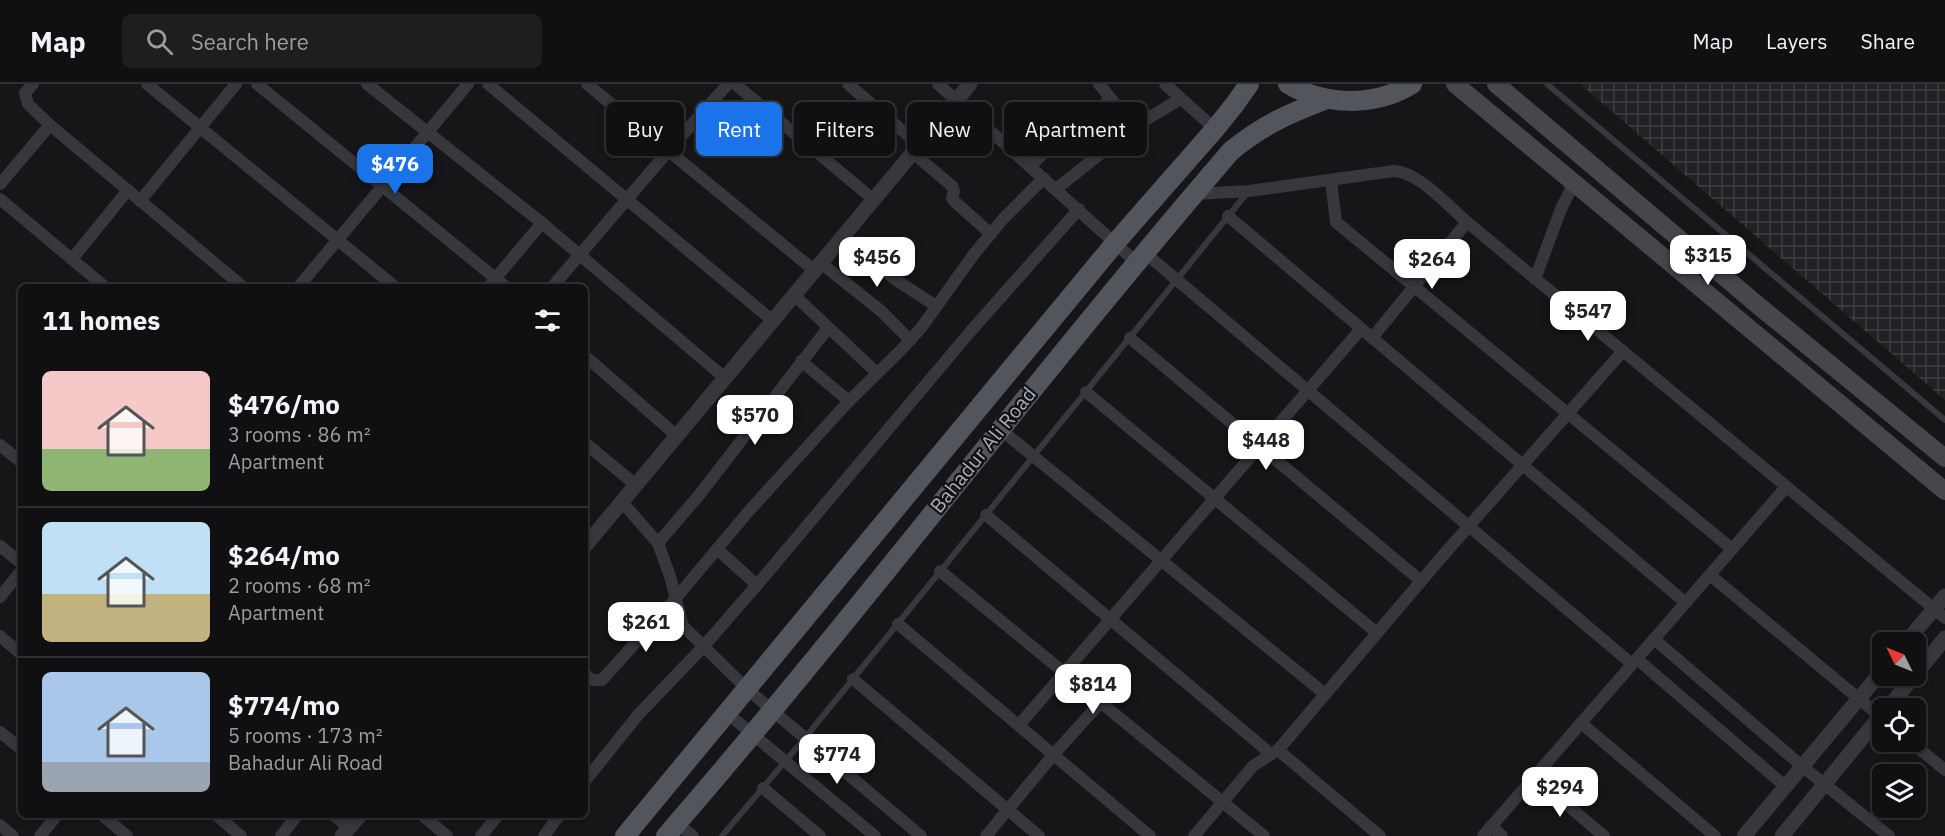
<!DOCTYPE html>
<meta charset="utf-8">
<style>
:root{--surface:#101012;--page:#1e1e20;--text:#f1f3f6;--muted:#9c9d9f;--line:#303032;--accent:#1a73e8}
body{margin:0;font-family:"IBM Plex Sans",sans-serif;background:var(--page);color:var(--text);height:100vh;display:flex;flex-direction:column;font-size:22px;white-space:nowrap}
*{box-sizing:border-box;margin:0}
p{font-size:20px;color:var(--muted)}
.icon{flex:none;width:33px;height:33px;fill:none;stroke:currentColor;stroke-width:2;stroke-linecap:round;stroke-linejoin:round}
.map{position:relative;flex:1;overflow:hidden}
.side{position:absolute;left:18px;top:200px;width:570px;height:534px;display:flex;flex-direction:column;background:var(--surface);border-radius:9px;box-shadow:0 3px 9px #0003,0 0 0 2px var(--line)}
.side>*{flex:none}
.top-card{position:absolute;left:606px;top:18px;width:570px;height:54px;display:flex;gap:12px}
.needle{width:39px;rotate:313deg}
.controls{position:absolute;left:1872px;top:548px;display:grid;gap:12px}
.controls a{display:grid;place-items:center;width:54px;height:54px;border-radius:9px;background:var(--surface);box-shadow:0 3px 9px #0003,0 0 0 2px var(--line);font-size:30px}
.price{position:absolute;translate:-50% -51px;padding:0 14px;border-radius:12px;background:#fff;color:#222;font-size:20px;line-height:39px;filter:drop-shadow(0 2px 3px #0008)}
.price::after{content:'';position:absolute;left:50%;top:36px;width:18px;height:14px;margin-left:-9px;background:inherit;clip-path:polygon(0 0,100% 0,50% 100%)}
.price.current{background:var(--accent);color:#fff}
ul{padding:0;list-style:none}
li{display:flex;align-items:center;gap:18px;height:150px;padding:0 24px}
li+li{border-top:2px solid var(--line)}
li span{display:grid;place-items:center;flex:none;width:168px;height:120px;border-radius:9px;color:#555}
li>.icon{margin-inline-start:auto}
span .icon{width:72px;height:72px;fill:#fffc;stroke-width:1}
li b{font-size:26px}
h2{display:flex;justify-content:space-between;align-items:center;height:72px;padding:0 24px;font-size:26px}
.chip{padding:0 21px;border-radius:9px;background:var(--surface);box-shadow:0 3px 9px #0003,0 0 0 2px var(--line);font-size:21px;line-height:54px}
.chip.current{background:var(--accent);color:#fff}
header{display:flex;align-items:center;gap:36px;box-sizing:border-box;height:84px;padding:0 30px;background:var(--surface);border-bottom:2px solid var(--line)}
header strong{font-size:28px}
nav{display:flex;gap:33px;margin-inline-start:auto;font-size:21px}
.search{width:420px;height:54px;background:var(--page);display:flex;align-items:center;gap:15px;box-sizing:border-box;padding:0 21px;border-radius:9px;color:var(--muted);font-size:22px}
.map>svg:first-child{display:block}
.industrial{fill:url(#industrial-grid)}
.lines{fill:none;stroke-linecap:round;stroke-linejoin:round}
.service{stroke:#37383d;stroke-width:6}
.minor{stroke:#37383d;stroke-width:12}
.tertiary{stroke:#37383d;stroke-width:15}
.secondary{stroke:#45474d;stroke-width:18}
.primary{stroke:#53555c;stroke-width:20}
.labels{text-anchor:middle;stroke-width:4.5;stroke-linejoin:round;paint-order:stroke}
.street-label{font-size:20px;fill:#a8adb8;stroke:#111113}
</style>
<header>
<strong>Map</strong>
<div class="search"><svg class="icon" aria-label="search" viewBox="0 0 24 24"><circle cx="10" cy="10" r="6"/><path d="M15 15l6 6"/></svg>Search here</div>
<nav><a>Map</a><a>Layers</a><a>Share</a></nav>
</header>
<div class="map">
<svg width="1945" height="752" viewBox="0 0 1945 752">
<defs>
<pattern id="industrial-grid" width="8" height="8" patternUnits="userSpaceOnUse" patternTransform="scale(1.5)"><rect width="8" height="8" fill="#222225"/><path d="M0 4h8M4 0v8" fill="none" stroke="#3f3f43"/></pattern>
</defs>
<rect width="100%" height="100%" fill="#161618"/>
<path class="industrial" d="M1580,0H1945V316Z"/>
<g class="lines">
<g class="service">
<path d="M1547,0L1945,336"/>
<path d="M722,752L805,654L1247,109"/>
</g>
<g class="minor">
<path d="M33,0L25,9L28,20L50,41L242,202"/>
<path d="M147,0L394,202"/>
<path d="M257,0L505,202"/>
<path d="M367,0L542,139L725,294"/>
<path d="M488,0L773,237"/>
<path d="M587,0L815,187"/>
<path d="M735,0L874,116"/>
<path d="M848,0L919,61"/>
<path d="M938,0L1137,179"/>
<path d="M1099,0L1134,43"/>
<path d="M1165,0L1215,45"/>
<path d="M913,69L952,102L954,107L952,114L954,117L991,150"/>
<path d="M1030,82L1060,54L1111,15"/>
<path d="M1331,97L1336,138L1732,465"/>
<path d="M0,100L50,41"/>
<path d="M1056,105L1134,43L1180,15"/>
<path d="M1194,110L1249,107L1394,87C1419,88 1448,122 1467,138L1945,534"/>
<path d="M0,115L104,202"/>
<path d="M140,117L236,0"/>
<path d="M1228,132L1686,519"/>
<path d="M843,153L896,196L936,222"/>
<path d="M1145,169L1632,580"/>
<path d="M72,175L128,106"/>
<path d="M821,179L881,227L910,256"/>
<path d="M1535,195L1561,125L1574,99"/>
<path d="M299,202L468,0"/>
<path d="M489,202L542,139"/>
<path d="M553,202L669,66L728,0"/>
<path d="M794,211L877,289"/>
<path d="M1130,254L1421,497"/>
<path d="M1372,254L1467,138"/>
<path d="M585,272L677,352"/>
<path d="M801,277L849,317"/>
<path d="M1086,308L1377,549"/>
<path d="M1000,345L1325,610"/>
<path d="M585,359L636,401"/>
<path d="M0,361L21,378"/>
<path d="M622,418L658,459L670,492L683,542L747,605L921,752"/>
<path d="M986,431L1271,670"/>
<path d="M658,459L700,410L828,244"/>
<path d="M0,462L21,479"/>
<path d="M717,465L757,501"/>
<path d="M940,487L1264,752"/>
<path d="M1710,491L1882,634"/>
<path d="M0,513L21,487"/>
<path d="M898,540L1150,752"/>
<path d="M0,552L21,570"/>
<path d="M1654,555L1803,683L1889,752"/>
<path d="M1637,575L1786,703"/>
<path d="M585,590L592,596H602L676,514L748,428L849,317L900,267L921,244L974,170L1003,135L1044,94"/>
<path d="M853,595L1039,752"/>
<path d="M727,629L875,752"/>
<path d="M1581,639L1715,752"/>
<path d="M1019,641L1361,245"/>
<path d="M0,648L21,665"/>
<path d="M1910,657L1945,686"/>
<path d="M1278,666L1380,752"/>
<path d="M1534,693L1604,752"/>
<path d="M585,697L638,631L703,563L757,501L970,248L1079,125"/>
<path d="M763,704L820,752"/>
<path d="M101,730L127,752"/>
<path d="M215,730L241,752"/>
<path d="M332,730L350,744"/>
<path d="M421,730L447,752"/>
<path d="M677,740L693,752"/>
<path d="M0,741L13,752"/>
<path d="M1491,742L1502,752"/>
<path d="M40,752L58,730"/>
<path d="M281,752L298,730"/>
<path d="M481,752L499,730"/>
<path d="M544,752L560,730"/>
<path d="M986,752L1054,670L1101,618"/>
<path d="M1194,752L1253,682L1278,666L1439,476L1623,267"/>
<path d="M1483,752L1786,403"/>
</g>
<g class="tertiary">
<path d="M585,462L970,0"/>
<path d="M1906,558L1945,512"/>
<path d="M1916,590L1945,554"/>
<path d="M1888,624L1915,591"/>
<path d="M342,752L361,730"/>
<path d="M1744,752L1882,587"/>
<path d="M1782,752L1882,630"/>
</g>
<g class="secondary">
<path d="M1455,0L1945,407"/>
<path d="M1496,0L1760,223L1945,374"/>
</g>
<g class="primary">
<path d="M1288,0C1325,22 1375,23 1412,0"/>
<path d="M625,752L1116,158L1215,45L1235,20L1249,0"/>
<path d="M666,752C860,528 1038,291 1231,67C1264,40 1288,30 1327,15"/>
</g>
</g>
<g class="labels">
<g class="street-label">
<text transform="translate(983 366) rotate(-51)" y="7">Bahadur Ali Road</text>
</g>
</g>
</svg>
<div class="controls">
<a><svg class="needle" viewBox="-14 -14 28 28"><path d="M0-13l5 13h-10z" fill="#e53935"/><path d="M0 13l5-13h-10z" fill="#9c9d9f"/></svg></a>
<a><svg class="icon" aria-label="locate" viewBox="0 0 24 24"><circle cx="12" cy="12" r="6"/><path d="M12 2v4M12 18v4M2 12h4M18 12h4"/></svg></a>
<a><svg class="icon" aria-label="layers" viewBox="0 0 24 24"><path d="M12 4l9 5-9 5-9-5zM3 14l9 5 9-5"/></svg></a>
</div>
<b class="price current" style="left:395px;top:111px">$476</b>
<b class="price" style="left:1708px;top:202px">$315</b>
<b class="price" style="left:877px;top:204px">$456</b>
<b class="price" style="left:1432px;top:206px">$264</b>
<b class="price" style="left:1588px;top:258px">$547</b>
<b class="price" style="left:755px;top:362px">$570</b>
<b class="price" style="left:1266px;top:387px">$448</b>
<b class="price" style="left:646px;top:569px">$261</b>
<b class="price" style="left:1093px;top:631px">$814</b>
<b class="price" style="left:837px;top:701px">$774</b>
<b class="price" style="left:1560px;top:734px">$294</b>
<div class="top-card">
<a class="chip">Buy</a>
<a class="chip current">Rent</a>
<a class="chip">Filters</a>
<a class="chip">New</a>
<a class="chip">Apartment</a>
</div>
<section class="side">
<h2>11 homes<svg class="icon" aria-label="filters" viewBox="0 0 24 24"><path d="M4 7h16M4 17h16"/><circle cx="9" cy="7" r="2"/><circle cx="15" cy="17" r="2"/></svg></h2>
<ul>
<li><span style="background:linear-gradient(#f6c9c9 65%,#8fb573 0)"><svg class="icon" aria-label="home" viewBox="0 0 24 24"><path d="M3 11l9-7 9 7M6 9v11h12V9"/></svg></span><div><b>$476/mo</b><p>3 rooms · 86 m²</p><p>Apartment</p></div></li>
<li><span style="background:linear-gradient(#bfe0f5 60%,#c2b280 0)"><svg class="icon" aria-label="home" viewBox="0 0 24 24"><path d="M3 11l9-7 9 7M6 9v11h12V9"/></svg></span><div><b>$264/mo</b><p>2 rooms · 68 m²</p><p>Apartment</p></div></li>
<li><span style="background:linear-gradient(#a9c7e8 75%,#9aa5b1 0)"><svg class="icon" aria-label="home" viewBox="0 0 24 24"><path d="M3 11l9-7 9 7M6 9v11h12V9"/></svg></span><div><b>$774/mo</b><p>5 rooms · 173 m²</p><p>Bahadur Ali Road</p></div></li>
</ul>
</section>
</div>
